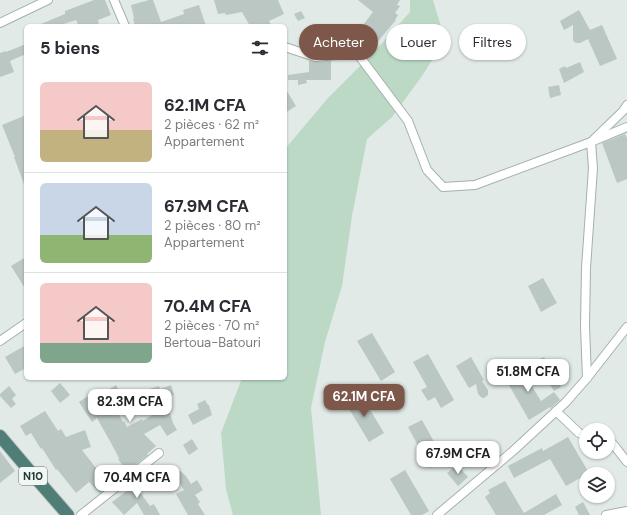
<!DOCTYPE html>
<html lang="fr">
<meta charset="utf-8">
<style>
:root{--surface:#fff;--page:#f2f2f3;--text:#2b2b33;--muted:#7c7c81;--line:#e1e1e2;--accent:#7d584a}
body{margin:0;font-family:"DM Sans",sans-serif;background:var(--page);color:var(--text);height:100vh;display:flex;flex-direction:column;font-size:15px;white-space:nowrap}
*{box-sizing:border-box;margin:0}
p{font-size:13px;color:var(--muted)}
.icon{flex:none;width:22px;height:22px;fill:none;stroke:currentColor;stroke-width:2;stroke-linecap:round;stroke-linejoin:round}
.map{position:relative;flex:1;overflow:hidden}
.sheet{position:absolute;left:24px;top:24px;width:263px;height:356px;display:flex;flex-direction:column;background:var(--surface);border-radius:6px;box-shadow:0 1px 3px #0004}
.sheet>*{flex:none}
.top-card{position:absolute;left:299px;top:24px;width:268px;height:36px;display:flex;gap:8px}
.tools{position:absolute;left:579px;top:423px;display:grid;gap:8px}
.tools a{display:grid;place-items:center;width:36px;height:36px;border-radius:50%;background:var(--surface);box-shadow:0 1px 3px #0004;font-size:20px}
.price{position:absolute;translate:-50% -34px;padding:0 9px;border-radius:8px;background:#fff;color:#222;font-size:13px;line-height:26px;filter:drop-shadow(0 1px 2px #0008)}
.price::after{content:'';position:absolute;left:50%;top:24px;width:12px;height:9px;margin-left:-6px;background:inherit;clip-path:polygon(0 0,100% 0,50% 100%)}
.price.current{background:var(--accent);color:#fff}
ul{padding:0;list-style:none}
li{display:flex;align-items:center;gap:12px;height:100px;padding:0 16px}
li+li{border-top:1px solid var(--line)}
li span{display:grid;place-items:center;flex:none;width:112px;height:80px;border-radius:6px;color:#555}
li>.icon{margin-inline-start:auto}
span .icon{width:48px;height:48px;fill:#fffc;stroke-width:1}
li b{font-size:17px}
h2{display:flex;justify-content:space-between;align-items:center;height:48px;padding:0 16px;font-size:17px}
.tag{padding:0 14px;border-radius:18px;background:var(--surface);box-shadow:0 1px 3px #0004;font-size:14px;line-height:36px}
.tag.current{background:var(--accent);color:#fff}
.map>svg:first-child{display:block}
.green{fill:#bcd9c6}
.building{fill:#bac7c3}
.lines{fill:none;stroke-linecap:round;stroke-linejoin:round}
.minor-casing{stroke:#a4b1ae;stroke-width:10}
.trunk-casing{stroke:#bdc4c2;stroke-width:14}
.minor{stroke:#fff;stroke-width:8}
.trunk{stroke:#4f7e77;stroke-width:12}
.labels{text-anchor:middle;stroke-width:4;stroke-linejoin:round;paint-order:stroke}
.shield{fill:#f1f7f5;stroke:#61726f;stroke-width:1}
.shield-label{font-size:11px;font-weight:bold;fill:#233935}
</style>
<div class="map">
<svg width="627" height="515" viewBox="0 0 627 515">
<rect width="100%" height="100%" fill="#e1eae7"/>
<path class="green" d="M410,0H433L445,40L422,76L392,117L367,139L352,216L342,286L325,342L311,408L321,515H233L226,489L221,433L242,378H285V149L328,98L374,52L410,12Z"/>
<g class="building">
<path d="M94,0H105L111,15L98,20L99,26H79L76,20L57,26H36L65,14V11Z"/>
<path d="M149,0H153L161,22L184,14L183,10L199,5L206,26H135L133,19L134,18L131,5Z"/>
<path d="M214,0H278L284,14L269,21L272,26H250L242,12L226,15L225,13L218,14Z"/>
<path d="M358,0H400L397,5L400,6L395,13L398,15L395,20H396L375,45L370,40L372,37L361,28L373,12Z"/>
<path d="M579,10L590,30L602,25L617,59L600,66L588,39L580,43H577L574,42L573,40V25L564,30L560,21Z"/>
<path d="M301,11L305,18L298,21L294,14Z"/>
<path d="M26,44V54L10,61L14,72L0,77V53L6,51V52Z"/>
<path d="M309,61L316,62L331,61V80H306L307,83L298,85V80H288V75L309,72Z"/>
<path d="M580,62L584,72L564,83L559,69L565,66L566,68Z"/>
<path d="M559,85L561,95L550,98L548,87Z"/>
<path d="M285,88L296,106L285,113Z"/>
<path d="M26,115V187H25L14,157H15L2,125Z"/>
<path d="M625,134L627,138V179L617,183L602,143Z"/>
<path d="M26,257V290L11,266Z"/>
<path d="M543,278L557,303L541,312L528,286Z"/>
<path d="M372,333L395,372L381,381L357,341Z"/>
<path d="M26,345V368L15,374L5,357Z"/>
<path d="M428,354L454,400L441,408L435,397L428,401L421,390L427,387L413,362Z"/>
<path d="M471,357L484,380L482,381L488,390V395L484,398H482L478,394L476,384L469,388L456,366Z"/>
<path d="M544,357L561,387L554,391L536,361Z"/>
<path d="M518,363L541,401L554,392L560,400L551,408L550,407L529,420L502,373Z"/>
<path d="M60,383L70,395L60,403L51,391Z"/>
<path d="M116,385L123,397L113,404L123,422L124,421L127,427L142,419L143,421L155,413L149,389L159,386L160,389L171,385L174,395L165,398L173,423L177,430L167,436L160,425L144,434L156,446L147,454L148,455L127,471L118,459L119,458L111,443L97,418L92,422L79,402L91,394L94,398Z"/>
<path d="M9,386L16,395L12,399L16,404L11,408L0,396V394Z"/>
<path d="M360,393L384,433L369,442L345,402Z"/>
<path d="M205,400L208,405H209L212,415L193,425L188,415L199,409L197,404Z"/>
<path d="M45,411L58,431L61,429L66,437L85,430L91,447L82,450L99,472L96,474L107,487L100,493L89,482L76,493L57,469L56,470L42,448L41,449L31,433L26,436L20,426Z"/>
<path d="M422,420L444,460L430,468L408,427Z"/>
<path d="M568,437L589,473L566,486L550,459L514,478L508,466L542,448L543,451Z"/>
<path d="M192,439L198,449L189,455L183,445Z"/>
<path d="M484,441L492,453L486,457L487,460L474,467L467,456Z"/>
<path d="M0,451L15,471L0,483Z"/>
<path d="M457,465L468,477L458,486L447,473Z"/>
<path d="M405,470L429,511L422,515H411L390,479Z"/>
<path d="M180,471L186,476L191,484L197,480L203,490L195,495L200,502L198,504L205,515H188L176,494L184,490L174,475Z"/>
<path d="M151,473L156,480L139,491L150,506L154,504L160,515H144L137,503L124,515L112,502Z"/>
<path d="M505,481L524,513L556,494L562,505L544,515H496L485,497L490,493L488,490Z"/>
<path d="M583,502L590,515H579L575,507Z"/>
</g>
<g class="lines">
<defs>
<g id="minor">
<path d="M114,0L125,26"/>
<path d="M0,23L48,0"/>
<path d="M285,47L315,57L357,53L408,121L427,170L443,187L475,185L591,142L627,127"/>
<path d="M0,341L26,323"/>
<path d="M587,378L585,326L586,268L593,168L591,142L623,111L627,105"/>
<path d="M556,411L579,433L586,436"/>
<path d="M608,443L613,444L627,462"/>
<path d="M81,515L159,453"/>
<path d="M437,515L513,451L566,402L587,378L627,327"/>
<path d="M606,515L627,511"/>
</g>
<path id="trunk" d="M0,436L34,476L68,515"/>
</defs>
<use href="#minor" class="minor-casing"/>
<use href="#trunk" class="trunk-casing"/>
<use href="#minor" class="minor"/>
<use href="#trunk" class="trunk"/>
</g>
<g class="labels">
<rect class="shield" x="19" y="467" width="28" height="18" rx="3"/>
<g class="shield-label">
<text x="33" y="480">N10</text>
</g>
</g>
</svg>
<div class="tools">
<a><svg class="icon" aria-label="locate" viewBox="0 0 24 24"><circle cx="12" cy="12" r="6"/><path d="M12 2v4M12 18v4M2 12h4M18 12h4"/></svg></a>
<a><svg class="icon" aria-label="layers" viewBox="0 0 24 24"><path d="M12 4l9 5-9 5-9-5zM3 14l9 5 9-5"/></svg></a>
</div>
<b class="price" style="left:528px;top:393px">51.8M CFA</b>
<b class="price current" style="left:364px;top:418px">62.1M CFA</b>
<b class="price" style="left:130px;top:423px">82.3M CFA</b>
<b class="price" style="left:458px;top:475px">67.9M CFA</b>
<b class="price" style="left:137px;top:499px">70.4M CFA</b>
<div class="top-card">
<a class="tag current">Acheter</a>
<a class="tag">Louer</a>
<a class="tag">Filtres</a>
</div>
<section class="sheet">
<h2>5 biens<svg class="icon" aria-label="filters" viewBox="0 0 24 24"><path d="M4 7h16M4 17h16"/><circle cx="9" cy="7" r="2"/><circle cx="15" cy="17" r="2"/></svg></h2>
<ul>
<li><span style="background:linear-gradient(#f6c9c9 60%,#c2b280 0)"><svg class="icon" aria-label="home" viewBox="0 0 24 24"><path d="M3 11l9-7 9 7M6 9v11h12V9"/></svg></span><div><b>62.1M CFA</b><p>2 pièces · 62 m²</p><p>Appartement</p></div></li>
<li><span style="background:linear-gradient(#c9d6e8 65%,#8fb573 0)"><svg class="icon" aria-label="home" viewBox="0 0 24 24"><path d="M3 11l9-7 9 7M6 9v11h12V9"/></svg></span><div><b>67.9M CFA</b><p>2 pièces · 80 m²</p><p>Appartement</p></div></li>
<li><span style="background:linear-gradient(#f6c9c9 75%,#7fa58c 0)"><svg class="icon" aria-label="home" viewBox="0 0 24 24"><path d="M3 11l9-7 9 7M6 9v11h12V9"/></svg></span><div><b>70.4M CFA</b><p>2 pièces · 70 m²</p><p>Bertoua-Batouri</p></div></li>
</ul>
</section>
</div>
